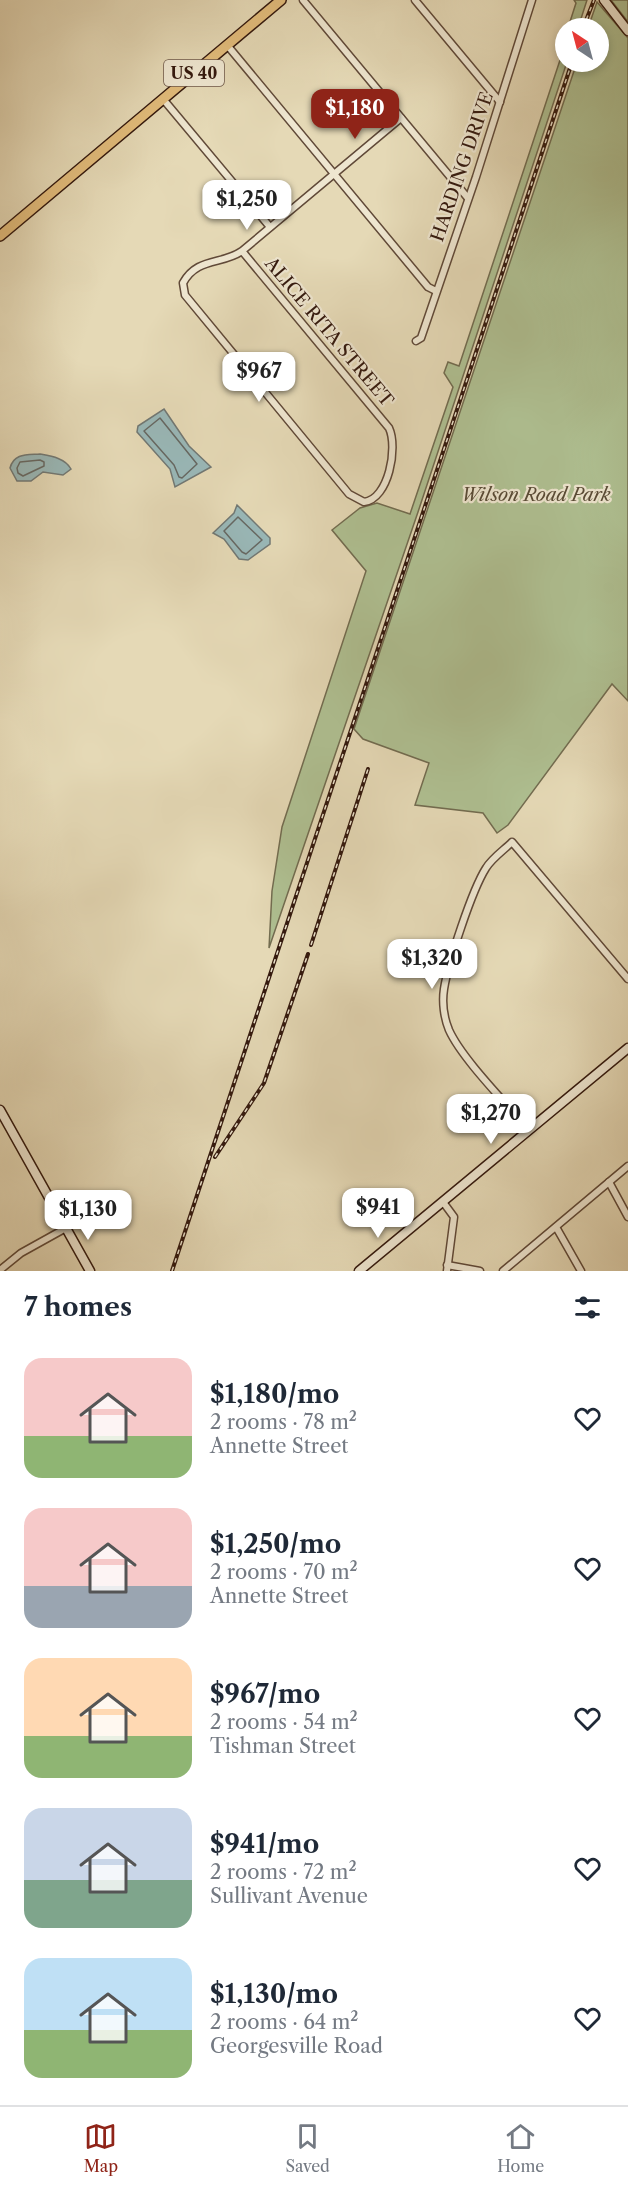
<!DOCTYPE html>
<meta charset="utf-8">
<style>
:root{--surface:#fff;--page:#f6f6f7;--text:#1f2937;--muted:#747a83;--line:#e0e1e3;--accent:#8f2418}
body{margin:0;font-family:"Libre Caslon Text",serif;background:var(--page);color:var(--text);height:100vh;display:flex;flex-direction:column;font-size:22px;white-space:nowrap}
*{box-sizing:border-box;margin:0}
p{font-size:20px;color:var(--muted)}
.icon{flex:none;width:33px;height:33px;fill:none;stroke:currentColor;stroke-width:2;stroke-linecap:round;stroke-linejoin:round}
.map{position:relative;height:1271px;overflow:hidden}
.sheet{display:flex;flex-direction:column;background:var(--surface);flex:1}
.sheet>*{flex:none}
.needle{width:39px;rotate:324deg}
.controls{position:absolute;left:555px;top:18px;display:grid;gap:12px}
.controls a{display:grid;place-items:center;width:54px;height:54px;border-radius:50%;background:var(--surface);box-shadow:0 3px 9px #0003;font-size:30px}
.price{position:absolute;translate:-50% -51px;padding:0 14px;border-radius:12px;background:#fff;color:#222;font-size:20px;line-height:39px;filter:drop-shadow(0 2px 3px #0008)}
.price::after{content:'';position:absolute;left:50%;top:36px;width:18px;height:14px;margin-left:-9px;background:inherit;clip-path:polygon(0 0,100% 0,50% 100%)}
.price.active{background:var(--accent);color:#fff}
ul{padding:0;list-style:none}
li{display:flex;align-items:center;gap:18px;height:150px;padding:0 24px}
li span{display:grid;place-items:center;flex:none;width:168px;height:120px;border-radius:18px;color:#555}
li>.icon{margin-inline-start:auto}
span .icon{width:72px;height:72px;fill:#fffc;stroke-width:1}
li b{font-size:26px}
h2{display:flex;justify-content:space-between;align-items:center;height:72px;padding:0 24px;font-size:26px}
.tab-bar{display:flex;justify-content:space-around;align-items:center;height:84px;border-top:2px solid var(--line);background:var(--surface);font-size:16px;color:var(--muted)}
.tab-bar a{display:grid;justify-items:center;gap:3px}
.tab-bar .active{color:var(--accent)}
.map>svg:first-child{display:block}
.green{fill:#afc092;stroke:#726c50;stroke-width:1.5}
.water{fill:#99b8b8;stroke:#717874;stroke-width:1.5}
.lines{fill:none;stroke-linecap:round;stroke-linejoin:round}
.shore{stroke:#666863;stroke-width:1.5}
.minor-casing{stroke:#604938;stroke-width:9}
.secondary-casing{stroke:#34190e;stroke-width:11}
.primary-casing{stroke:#34190e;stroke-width:12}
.minor{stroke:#eee6d0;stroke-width:6}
.secondary{stroke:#eee6d0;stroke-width:8}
.primary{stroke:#e2bc7b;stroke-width:9}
.rail-casing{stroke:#34190e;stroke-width:4}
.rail{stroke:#eee6d0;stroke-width:1.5;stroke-dasharray:4.5;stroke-linecap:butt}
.labels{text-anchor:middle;stroke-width:4.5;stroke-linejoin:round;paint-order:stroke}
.shield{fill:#eee6d0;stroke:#6c5648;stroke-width:1.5}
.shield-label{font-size:16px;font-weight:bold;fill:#34190e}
.street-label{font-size:18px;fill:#34190e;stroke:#eee6d0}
.park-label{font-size:18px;font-style:italic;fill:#594b36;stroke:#eee6d0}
</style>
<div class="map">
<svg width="628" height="1271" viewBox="0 0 628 1271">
<rect width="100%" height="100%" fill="#e5d9b6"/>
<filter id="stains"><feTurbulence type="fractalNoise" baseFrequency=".00333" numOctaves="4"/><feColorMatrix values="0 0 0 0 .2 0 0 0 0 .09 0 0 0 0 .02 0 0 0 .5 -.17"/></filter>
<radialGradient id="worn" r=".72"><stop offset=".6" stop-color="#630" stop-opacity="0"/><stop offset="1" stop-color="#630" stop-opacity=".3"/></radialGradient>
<g class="green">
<path d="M574,0H587L578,28H568L576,3Z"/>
<path d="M611,0H628V22Z"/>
<path d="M597,2L628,38V701L612,684L508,825L497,833L483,813L415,805L429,763L363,739L354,729L577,62H598V28H588Z"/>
<path d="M565,45L567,62L418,512L269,948L272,891L282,827L366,571L332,530L360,508L377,503L410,514L453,387L444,373L448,362L459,366Z"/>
</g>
<g class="water">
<path d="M164,409L189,446L211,467L175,487L170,469L137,432L138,426Z"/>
<path d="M40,454C51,456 65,458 71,469L63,475L43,472L31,481H17L10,468C14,453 27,455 40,454Z"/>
<path d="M237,505L270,538V544L248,560L239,559L224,539L213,533L234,513Z"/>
</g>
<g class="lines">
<g class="shore">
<path d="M160,418L197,464L182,478L179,477L174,465L144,431Z"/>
<path d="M40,460L44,462V466L23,476L18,473L17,468L20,462Z"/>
<path d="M238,517L262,540L246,554L242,552L224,531Z"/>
</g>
<defs>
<g id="minor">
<path d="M303,0L467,197"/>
<path d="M415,0L500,102"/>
<path d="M227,45L428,287L436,291"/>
<path d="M163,99L270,227"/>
<path d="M242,251L389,428C398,447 389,499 364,502L349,494L185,295L183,283C197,257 222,265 242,251L401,118"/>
<path d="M416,341L421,338L476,177L532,0"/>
<path d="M529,1130C507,1104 462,1059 449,1030C444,1018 442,1002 444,989C448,963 472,890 486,868C492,858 504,850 512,842L628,979"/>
<path d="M609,1182L628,1217"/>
<path d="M443,1202L454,1217L447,1271"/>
<path d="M556,1227L581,1271"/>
<path d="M447,1265L480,1271"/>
<path d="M0,1270L21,1253L66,1228"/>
<path d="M503,1271L628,1166"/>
</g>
<g id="secondary">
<path d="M604,0L628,31"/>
<path d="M0,1110L90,1271"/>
<path d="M359,1271L628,1048"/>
</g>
<path id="primary" d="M0,236L281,0"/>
</defs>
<use href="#minor" class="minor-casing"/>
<use href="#secondary" class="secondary-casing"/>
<use href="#primary" class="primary-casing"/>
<use href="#minor" class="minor"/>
<use href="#secondary" class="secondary"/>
<use href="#primary" class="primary"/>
<defs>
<g id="rail">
<path d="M583,28L594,0"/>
<path d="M311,945L368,769"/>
<path d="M215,1157L264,1083L308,954"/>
<path d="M172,1271L572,62"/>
</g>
</defs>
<use href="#rail" class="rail-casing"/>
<use href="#rail" class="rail"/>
</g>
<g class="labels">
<rect class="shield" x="164" y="60" width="60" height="26" rx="4.5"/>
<g class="shield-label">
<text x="194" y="79">US 40</text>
</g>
<g class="street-label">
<text transform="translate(462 167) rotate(-71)" y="6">HARDING DRIVE</text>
<text transform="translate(329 332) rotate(50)" y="6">ALICE RITA STREET</text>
</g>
<g class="park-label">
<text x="536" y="501">Wilson Road Park</text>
</g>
</g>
<rect width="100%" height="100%" filter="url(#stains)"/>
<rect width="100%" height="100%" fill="url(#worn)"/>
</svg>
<div class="controls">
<a><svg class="needle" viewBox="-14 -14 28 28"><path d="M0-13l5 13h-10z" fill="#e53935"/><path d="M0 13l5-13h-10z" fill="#747a83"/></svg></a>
</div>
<b class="price active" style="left:355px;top:140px">$1,180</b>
<b class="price" style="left:247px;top:231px">$1,250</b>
<b class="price" style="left:259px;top:403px">$967</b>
<b class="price" style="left:432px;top:990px">$1,320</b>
<b class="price" style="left:491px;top:1145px">$1,270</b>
<b class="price" style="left:378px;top:1239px">$941</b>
<b class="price" style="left:88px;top:1241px">$1,130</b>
</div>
<section class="sheet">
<h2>7 homes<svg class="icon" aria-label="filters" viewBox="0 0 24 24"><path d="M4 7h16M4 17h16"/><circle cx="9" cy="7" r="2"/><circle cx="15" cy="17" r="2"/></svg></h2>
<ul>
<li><span style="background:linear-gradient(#f6c9c9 65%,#8fb573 0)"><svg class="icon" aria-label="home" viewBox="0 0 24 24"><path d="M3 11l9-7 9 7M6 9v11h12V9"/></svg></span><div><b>$1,180/mo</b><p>2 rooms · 78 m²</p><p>Annette Street</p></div><svg class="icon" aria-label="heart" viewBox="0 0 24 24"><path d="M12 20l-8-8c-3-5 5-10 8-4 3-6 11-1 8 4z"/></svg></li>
<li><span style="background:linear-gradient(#f6c9c9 65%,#9aa5b1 0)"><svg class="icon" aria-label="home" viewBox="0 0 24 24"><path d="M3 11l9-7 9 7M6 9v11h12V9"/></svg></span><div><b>$1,250/mo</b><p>2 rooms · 70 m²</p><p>Annette Street</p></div><svg class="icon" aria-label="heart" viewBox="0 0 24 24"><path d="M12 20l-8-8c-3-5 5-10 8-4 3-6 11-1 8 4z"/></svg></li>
<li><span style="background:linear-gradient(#ffd9b3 65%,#8fb573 0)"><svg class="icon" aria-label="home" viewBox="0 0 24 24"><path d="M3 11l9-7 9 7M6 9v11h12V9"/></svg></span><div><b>$967/mo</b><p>2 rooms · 54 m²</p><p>Tishman Street</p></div><svg class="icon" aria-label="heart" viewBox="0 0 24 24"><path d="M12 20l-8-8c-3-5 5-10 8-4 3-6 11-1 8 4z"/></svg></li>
<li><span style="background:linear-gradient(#c9d6e8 60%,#7fa58c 0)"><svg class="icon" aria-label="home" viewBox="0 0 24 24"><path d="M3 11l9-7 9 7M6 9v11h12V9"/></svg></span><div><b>$941/mo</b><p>2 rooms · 72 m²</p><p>Sullivant Avenue</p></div><svg class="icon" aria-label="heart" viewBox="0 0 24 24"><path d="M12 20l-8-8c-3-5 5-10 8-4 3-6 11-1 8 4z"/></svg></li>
<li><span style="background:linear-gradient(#bfe0f5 60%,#8fb573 0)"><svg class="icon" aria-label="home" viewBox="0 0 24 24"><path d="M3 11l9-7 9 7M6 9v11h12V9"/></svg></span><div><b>$1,130/mo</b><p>2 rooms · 64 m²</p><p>Georgesville Road</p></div><svg class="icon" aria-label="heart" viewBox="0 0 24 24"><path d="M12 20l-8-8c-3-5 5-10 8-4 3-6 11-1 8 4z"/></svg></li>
</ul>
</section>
<nav class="tab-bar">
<a class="active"><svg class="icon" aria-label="map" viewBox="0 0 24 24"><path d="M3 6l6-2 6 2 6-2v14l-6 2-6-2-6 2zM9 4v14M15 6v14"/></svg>Map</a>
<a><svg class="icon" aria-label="saved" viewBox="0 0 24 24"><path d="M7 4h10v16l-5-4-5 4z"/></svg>Saved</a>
<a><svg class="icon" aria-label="home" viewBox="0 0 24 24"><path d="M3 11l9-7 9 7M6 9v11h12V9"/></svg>Home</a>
</nav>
